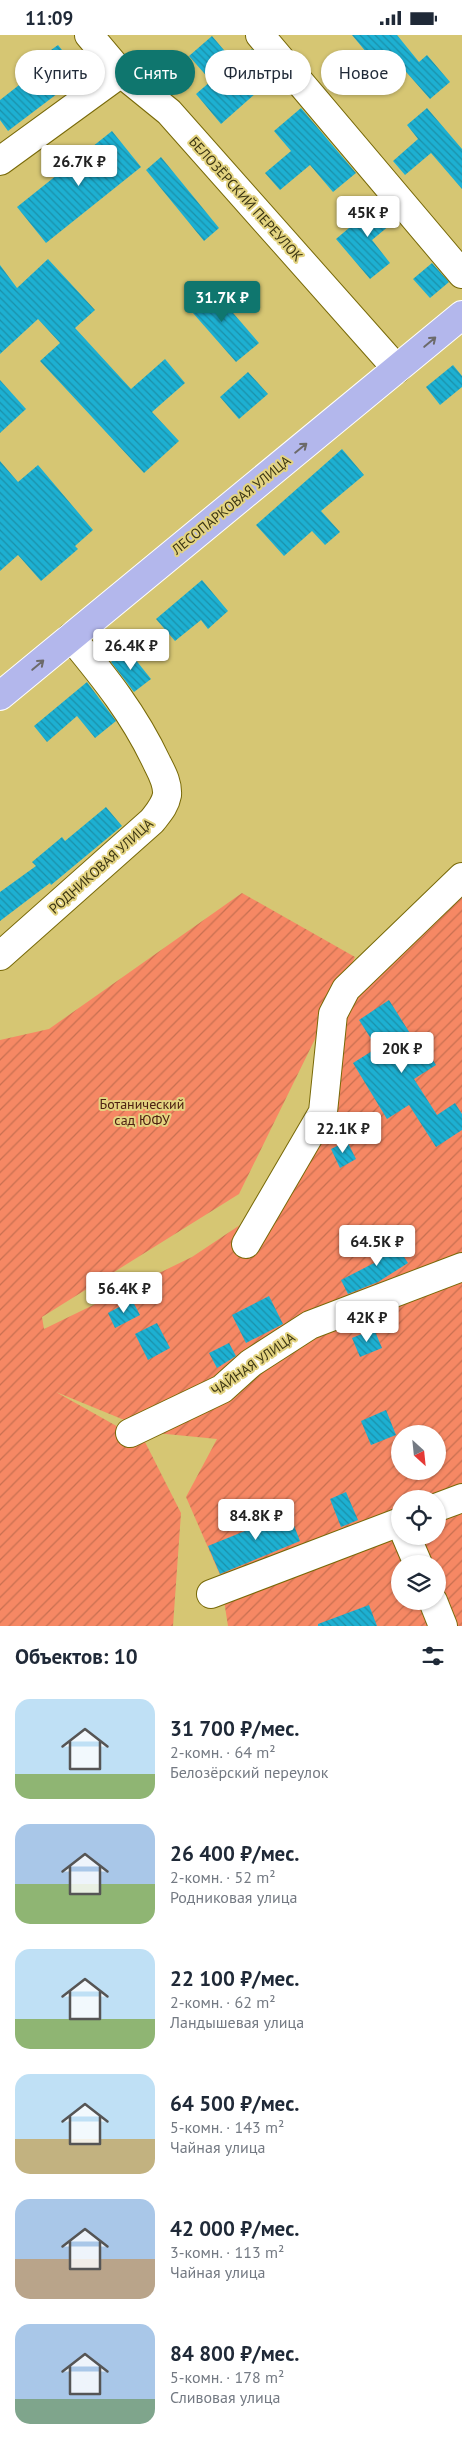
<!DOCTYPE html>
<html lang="ru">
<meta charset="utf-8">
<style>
:root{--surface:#fff;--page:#f2f2f3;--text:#1f2937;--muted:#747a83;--accent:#0f766e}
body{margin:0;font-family:"PT Sans",sans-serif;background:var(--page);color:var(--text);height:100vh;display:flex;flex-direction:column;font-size:19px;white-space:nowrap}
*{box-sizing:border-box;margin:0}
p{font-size:16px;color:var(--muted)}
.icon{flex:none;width:28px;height:28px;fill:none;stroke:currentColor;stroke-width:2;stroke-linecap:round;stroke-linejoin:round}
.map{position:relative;height:1591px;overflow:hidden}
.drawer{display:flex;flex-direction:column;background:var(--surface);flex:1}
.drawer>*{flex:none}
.top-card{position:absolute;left:15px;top:15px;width:432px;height:45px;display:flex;gap:10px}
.needle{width:32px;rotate:153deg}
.controls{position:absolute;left:391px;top:1390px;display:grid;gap:10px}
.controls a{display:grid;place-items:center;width:55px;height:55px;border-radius:50%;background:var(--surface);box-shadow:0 1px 4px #0004;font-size:25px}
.price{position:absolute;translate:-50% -42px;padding:0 11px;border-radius:5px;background:#fff;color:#222;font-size:16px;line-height:32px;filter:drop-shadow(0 1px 2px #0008)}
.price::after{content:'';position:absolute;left:50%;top:30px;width:15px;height:11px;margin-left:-8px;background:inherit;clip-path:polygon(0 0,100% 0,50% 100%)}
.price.current{background:var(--accent);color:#fff}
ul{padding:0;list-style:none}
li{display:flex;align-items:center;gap:15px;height:125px;padding:0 15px}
li span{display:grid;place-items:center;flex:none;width:140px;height:100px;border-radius:15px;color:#555}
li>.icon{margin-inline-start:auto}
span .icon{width:60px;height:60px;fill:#fffc;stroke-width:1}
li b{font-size:21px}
h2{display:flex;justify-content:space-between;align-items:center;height:60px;padding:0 15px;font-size:21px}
.chip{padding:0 18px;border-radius:22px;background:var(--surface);box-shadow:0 1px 4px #0004;font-size:18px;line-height:45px}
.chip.current{background:var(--accent);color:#fff}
.status{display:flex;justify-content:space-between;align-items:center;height:35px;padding:0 25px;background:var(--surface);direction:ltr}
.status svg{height:14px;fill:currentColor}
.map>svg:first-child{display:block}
.garden{fill:url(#garden-furrows);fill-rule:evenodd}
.building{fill:url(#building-back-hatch)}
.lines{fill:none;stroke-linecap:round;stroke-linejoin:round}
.minor-casing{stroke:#786908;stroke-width:30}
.major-casing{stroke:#fff;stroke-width:30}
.minor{stroke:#fff;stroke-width:28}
.major{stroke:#b3b7ec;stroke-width:28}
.oneway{stroke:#6c6a6a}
.labels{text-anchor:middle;stroke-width:4;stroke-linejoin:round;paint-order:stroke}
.street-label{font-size:14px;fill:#3c3613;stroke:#e3d380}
.park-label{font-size:14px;fill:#4e2112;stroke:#e3d380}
</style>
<div class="status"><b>11:09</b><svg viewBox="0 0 49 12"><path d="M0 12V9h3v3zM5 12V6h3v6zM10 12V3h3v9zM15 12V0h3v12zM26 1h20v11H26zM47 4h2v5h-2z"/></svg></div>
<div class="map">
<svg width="462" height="1591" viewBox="0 0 462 1591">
<defs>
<pattern id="garden-furrows" width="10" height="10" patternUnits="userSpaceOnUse" patternTransform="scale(1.25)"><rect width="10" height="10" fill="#f68864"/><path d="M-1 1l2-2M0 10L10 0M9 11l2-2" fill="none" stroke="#c87051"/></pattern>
<pattern id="building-back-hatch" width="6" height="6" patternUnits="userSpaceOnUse" patternTransform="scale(1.25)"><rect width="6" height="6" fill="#1db0d2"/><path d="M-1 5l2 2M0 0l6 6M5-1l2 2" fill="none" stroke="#1b90a9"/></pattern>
</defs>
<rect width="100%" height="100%" fill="#d6c673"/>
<path class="garden" d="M462,834V1591H228L220,1540L186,1462L217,1404L156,1398L56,1357L145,1407L181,1478L173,1591H0V1005L49,994L242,858L355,922L349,934ZM343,947L328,1065L252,1182L192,1222L44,1294L42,1282L239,1159ZM400,1399H438V1436H400ZM400,1464H438V1501H400ZM400,1529H438V1566H400Z"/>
<g class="building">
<path d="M352,0H397L419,27L427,20L450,47L430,64L400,30L373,51L360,34L372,24Z"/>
<path d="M212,1L235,28L252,14L275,41L221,89L196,59L211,46L189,21Z"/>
<path d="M58,10L82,40L8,96L0,85V65L42,32L37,25Z"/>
<path d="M301,73L356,138L333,157L310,130L280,155L265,138L291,116L274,96Z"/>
<path d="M427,73L462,114V154L431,118L405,140L393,126L418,104L407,90Z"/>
<path d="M112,96L141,132L46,208L17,172Z"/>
<path d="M161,122L219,193L204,206L146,135Z"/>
<path d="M377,163L396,185L372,205L390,228L370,244L336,204L362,182L359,178Z"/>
<path d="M48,224L95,275L75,293L131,354L165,324L185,348L152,377L179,406L144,438L40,326L60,308L38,284L0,319V230L17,253Z"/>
<path d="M432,228L449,247L430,263L413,244Z"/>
<path d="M208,249L259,308L236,327L185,269Z"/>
<path d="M453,330L462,341V352L440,370L426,352Z"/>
<path d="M248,337L268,359L239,384L220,362Z"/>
<path d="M0,345L26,374L0,398Z"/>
<path d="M342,414L364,440L321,476L340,497L325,510L312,496L284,521L256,490Z"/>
<path d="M0,426L18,447L38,430L93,495L75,511L78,514L41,546L18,520L0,536Z"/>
<path d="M202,545L228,576L208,594L201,585L175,606L156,584Z"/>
<path d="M127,614L151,644L134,657L111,627Z"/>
<path d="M87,647L116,686L95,703L77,681L47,707L34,691Z"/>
<path d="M106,772L122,791L51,850L50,848L0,886V857L36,831L32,827L62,802L65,806Z"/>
<path d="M389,965L418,1011L422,1008L436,1030L414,1044L437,1080L455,1068L462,1079V1095L436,1112L409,1070L387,1084L353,1028L377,1013L359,985Z"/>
<path d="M347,1106L356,1124L340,1133L331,1114Z"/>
<path d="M391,1202L408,1228L378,1247L348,1259L341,1245L380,1225L372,1214Z"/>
<path d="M269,1261L283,1289L246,1308L232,1280Z"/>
<path d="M132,1265L140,1280L115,1293L108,1278Z"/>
<path d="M157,1288L170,1313L148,1325L135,1299Z"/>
<path d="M374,1294L382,1313L360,1322L352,1303Z"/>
<path d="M229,1308L236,1321L217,1333L209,1318Z"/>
<path d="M386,1375L396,1400L371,1410L361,1386Z"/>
<path d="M346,1457L358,1485L341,1492L330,1464Z"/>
<path d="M286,1470L300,1506L220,1539L208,1511L260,1490L257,1482Z"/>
<path d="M369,1570L377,1591H318V1589Z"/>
</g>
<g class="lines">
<defs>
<g id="minor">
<path d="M89,0L121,38L169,77L397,334"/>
<path d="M260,0L462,239"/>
<path d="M0,126L121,38"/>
<path d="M0,921L152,786C159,777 165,771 167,760C168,748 162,738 157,728C134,679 105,643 71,602"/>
<path d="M246,1209L323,1077L333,979L346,954L462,842"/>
<path d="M130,1398L222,1354L251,1328L310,1290L462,1232"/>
<path d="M438,1472L462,1463"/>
<path d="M406,1501L418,1529"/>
<path d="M211,1559L400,1487"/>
<path d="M433,1566L443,1591"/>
</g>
<path id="major" d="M0,661L462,280"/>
</defs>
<use href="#minor" class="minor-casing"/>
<use href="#major" class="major-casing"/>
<use href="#minor" class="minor"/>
<use href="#major" class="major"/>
</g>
<defs><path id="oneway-shaft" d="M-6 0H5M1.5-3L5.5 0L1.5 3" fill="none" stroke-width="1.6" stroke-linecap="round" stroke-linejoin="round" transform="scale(1.25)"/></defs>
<g class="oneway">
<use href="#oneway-shaft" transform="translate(430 307) rotate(-40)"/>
<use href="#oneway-shaft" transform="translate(301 413) rotate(-39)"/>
<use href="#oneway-shaft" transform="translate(38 630) rotate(-40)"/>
</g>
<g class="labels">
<g class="street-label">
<text transform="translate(246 164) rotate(48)" y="5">БЕЛОЗЁРСКИЙ ПЕРЕУЛОК</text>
<text transform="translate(231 470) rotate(-39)" y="5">ЛЕСОПАРКОВАЯ УЛИЦА</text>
<text transform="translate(101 831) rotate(-42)" y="5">РОДНИКОВАЯ УЛИЦА</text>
<text transform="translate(253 1329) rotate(-35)" y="5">ЧАЙНАЯ УЛИЦА</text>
</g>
<g class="park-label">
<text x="142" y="1074">Ботанический<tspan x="142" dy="16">сад ЮФУ</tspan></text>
</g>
</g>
</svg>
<div class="controls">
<a><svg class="needle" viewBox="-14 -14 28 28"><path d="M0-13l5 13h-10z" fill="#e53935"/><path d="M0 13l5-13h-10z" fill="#747a83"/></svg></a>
<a><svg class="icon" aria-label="locate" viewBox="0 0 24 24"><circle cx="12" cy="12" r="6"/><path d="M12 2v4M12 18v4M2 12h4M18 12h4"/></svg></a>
<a><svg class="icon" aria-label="layers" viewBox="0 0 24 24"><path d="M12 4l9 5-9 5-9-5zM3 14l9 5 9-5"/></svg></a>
</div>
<b class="price" style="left:79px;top:152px">26.7K ₽</b>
<b class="price" style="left:368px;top:203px">45K ₽</b>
<b class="price current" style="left:222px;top:288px">31.7K ₽</b>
<b class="price" style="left:131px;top:636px">26.4K ₽</b>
<b class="price" style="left:402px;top:1039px">20K ₽</b>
<b class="price" style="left:343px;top:1119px">22.1K ₽</b>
<b class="price" style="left:377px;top:1232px">64.5K ₽</b>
<b class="price" style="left:124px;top:1279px">56.4K ₽</b>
<b class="price" style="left:367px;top:1308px">42K ₽</b>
<b class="price" style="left:256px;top:1506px">84.8K ₽</b>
<div class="top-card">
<a class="chip">Купить</a>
<a class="chip current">Снять</a>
<a class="chip">Фильтры</a>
<a class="chip">Новое</a>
</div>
</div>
<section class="drawer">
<h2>Объектов: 10<svg class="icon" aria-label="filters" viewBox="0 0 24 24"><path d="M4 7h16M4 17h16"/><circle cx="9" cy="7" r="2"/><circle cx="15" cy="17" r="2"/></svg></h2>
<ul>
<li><span style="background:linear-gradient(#bfe0f5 75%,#8fb573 0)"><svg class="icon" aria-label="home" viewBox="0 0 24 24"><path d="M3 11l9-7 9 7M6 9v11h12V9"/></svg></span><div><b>31 700 ₽/мес.</b><p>2-комн. · 64 m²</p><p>Белозёрский переулок</p></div></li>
<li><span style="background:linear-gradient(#a9c7e8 60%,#8fb573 0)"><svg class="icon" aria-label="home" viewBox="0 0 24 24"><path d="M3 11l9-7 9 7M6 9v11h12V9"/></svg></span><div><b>26 400 ₽/мес.</b><p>2-комн. · 52 m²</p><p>Родниковая улица</p></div></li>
<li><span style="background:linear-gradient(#bfe0f5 70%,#8fb573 0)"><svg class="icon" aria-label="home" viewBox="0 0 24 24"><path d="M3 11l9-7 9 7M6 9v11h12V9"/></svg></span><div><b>22 100 ₽/мес.</b><p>2-комн. · 62 m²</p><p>Ландышевая улица</p></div></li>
<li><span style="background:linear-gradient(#bfe0f5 65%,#c2b280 0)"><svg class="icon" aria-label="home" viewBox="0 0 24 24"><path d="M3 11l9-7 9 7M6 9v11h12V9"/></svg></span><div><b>64 500 ₽/мес.</b><p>5-комн. · 143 m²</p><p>Чайная улица</p></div></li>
<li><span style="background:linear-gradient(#a9c7e8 60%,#b9a48a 0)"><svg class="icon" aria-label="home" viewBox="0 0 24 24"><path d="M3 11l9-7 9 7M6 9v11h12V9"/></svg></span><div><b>42 000 ₽/мес.</b><p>3-комн. · 113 m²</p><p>Чайная улица</p></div></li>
<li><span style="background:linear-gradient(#a9c7e8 75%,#7fa58c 0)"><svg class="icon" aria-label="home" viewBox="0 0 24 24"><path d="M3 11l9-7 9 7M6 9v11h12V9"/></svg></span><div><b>84 800 ₽/мес.</b><p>5-комн. · 178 m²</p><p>Сливовая улица</p></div></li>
</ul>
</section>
